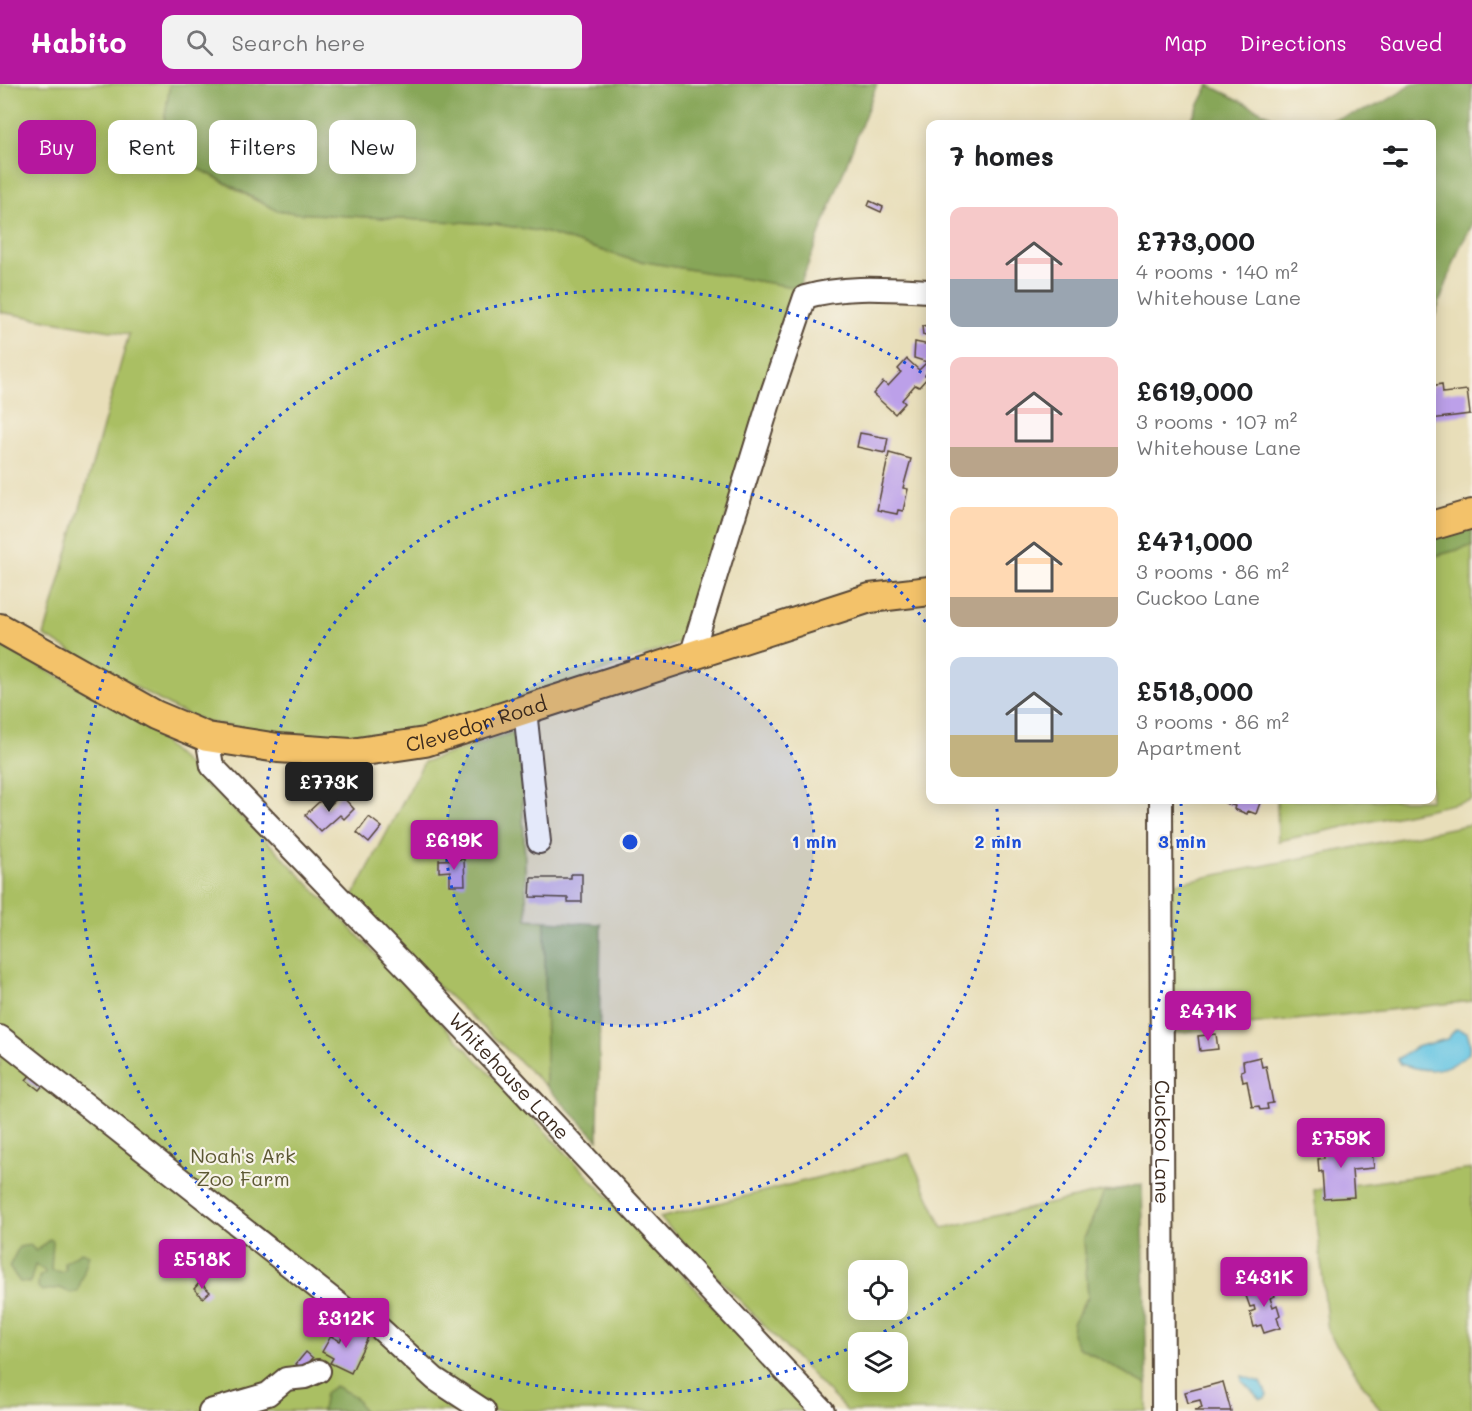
<!DOCTYPE html>
<meta charset="utf-8">
<style>
:root{--surface:#fff;--page:#f2f2f2;--text:#202124;--muted:#757577;--accent:#b5179e}
body{margin:0;font-family:Mali,sans-serif;background:var(--page);color:var(--text);height:100vh;display:flex;flex-direction:column;font-size:22px;white-space:nowrap}
*{box-sizing:border-box;margin:0}
p{font-size:20px;color:var(--muted)}
.icon{flex:none;width:33px;height:33px;fill:none;stroke:currentColor;stroke-width:2;stroke-linecap:round;stroke-linejoin:round}
.map{position:relative;flex:1;overflow:hidden}
.sheet{position:absolute;left:926px;top:36px;width:510px;height:684px;display:flex;flex-direction:column;background:var(--surface);border-radius:12px;box-shadow:0 3px 15px #0003}
.sheet>*{flex:none}
.hud{position:absolute;left:18px;top:36px;width:570px;height:54px;display:flex;gap:12px}
.controls{position:absolute;left:848px;top:1176px;display:grid;gap:12px}
.controls a{display:grid;place-items:center;width:60px;height:60px;border-radius:12px;background:var(--surface);box-shadow:0 3px 15px #0003;font-size:30px}
.price{position:absolute;translate:-50% -51px;padding:0 14px;border-radius:6px;background:var(--accent);color:#fff;font-size:20px;line-height:39px;filter:drop-shadow(0 2px 3px #0008)}
.price::after{content:'';position:absolute;left:50%;top:36px;width:18px;height:14px;margin-left:-9px;background:inherit;clip-path:polygon(0 0,100% 0,50% 100%)}
.price.active{background:#222;color:#fff}
ul{padding:0;list-style:none}
li{display:flex;align-items:center;gap:18px;height:150px;padding:0 24px}
li span{display:grid;place-items:center;flex:none;width:168px;height:120px;border-radius:12px;color:#555}
li>.icon{margin-inline-start:auto}
span .icon{width:72px;height:72px;fill:#fffc;stroke-width:1}
li b{font-size:26px}
h2{display:flex;justify-content:space-between;align-items:center;height:72px;padding:0 24px;font-size:26px}
.pill{padding:0 21px;border-radius:12px;background:var(--surface);box-shadow:0 3px 15px #0003;font-size:21px;line-height:54px}
.pill.active{background:var(--accent);color:#fff}
header{display:flex;align-items:center;gap:36px;box-sizing:border-box;height:84px;padding:0 30px;background:var(--accent);color:#fff}
header strong{font-size:28px}
nav{display:flex;gap:33px;margin-inline-start:auto;font-size:21px}
.search{width:420px;height:54px;background:var(--page);display:flex;align-items:center;gap:15px;box-sizing:border-box;padding:0 21px;border-radius:12px;color:var(--muted);font-size:22px}
.map>svg:first-child{display:block}
.green{fill:#aabf63;stroke:#727440;stroke-width:1.5;fill-rule:evenodd}
.forest{fill:#87a659;stroke:#61683c;stroke-width:1.5}
.water{fill:#65c5e3;stroke:#507880;stroke-width:1.5}
.building{fill:#bca0e9}
.lines{fill:none;stroke-linecap:round;stroke-linejoin:round}
.minor-casing{stroke:#554535;stroke-width:26}
.major-casing{stroke:#554535;stroke-width:32}
.minor{stroke:#fff;stroke-width:22}
.major{stroke:#f3c26a;stroke-width:28}
.ring{fill:none;stroke:#1d4ed8;stroke-width:3;stroke-dasharray:3 6}
.labels{text-anchor:middle;stroke-width:4.5;stroke-linejoin:round;paint-order:stroke}
.street-label{font-size:20px;fill:#3b2a1e;stroke:#f7f3e8}
.park-label{font-size:20px;fill:#5c5733;stroke:#f7f3e8}
.centre{fill:#1d4ed8;stroke:#f7f3e8;stroke-width:3}
.ring-label{font-size:18px;text-anchor:middle;font-weight:bold;fill:#1d4ed8;stroke:#f7f3e8;stroke-width:4.5;stroke-linejoin:round;paint-order:stroke}
</style>
<header>
<strong>Habito</strong>
<div class="search"><svg class="icon" aria-label="search" viewBox="0 0 24 24"><circle cx="10" cy="10" r="6"/><path d="M15 15l6 6"/></svg>Search here</div>
<nav><a>Map</a><a>Directions</a><a>Saved</a></nav>
</header>
<div class="map">
<svg width="1472" height="1327" viewBox="0 0 1472 1327">
<rect width="100%" height="100%" fill="#f7f3e8"/>
<filter id="ink" filterUnits="userSpaceOnUse"><feTurbulence type="fractalNoise" baseFrequency=".0167" numOctaves="2"/><feDisplacementMap in="SourceGraphic" scale="12" xChannelSelector="R" yChannelSelector="G"/><feConvolveMatrix kernelMatrix="1 2 1 2 8 2 1 2 1" color-interpolation-filters="sRGB"/></filter>
<filter id="wash" filterUnits="userSpaceOnUse"><feTurbulence type="fractalNoise" baseFrequency=".008" numOctaves="4" result="noise"/><feDisplacementMap in="SourceGraphic" scale="24" xChannelSelector="R" yChannelSelector="G"/><feGaussianBlur stdDeviation="1.35" result="paint"/><feColorMatrix in="noise" values="0 0 0 0 0 0 0 0 0 0 0 0 0 0 0 0 0 1.4 0 .05"/><feComposite in="paint" operator="in"/></filter>
<g filter="url(#wash)">
<rect width="100%" height="100%" fill="#e8deb9"/>
<g class="green">
<path d="M0,0H170L159,72L204,87L257,117L295,129L495,140L544,148L629,175L799,204L689,551L684,557L544,608L402,649L369,654L293,653L206,638L175,625L44,552L129,250L0,228Z"/>
<path d="M1472,462V716L1278,757L1277,716H1431V473Z"/>
<path d="M0,561L137,634L191,684L202,690V695L274,764L813,1327H0Z"/>
<path d="M520,646L527,835L545,837L546,1002L422,887L353,813L424,678Z"/>
<path d="M1472,740V917L1174,949L1171,800Z"/>
<path d="M909,1070L943,1144L1110,1106L1104,1109L1084,1155L1088,1213L1080,1224L1078,1263L1147,1301V1327H847L660,1134ZM858,1186H897V1226H858ZM858,1258H897V1298H858Z"/>
<path d="M1472,1085V1327H1381L1328,1248L1314,1106Z"/>
</g>
<g class="forest">
<path d="M170,0H877L799,204L629,175L544,148L495,140L295,129L276,126L204,87L159,72Z"/>
<path d="M1411,0H1472V141L1459,165L1431,242V40H1303C1341,35 1381,26 1411,0Z"/>
<path d="M1209,1L1287,40H1189Z"/>
<path d="M1472,439V462L1431,473V451Z"/>
<path d="M545,837L601,840L598,1056L546,1002Z"/>
<path d="M1142,1100L1147,1301L1078,1263L1072,1250L1073,1239L1088,1213L1084,1155L1104,1109Z"/>
<path d="M50,1155L53,1157L51,1186L62,1188L66,1185L64,1179L81,1168L89,1171L78,1207L71,1209L60,1204L42,1207L38,1203L39,1193L45,1189L44,1186L35,1181L30,1199L20,1198L9,1183L19,1163L30,1161L36,1167Z"/>
<path d="M335,1302L354,1312L364,1327H322L325,1309Z"/>
</g>
<g class="water">
<path d="M1456,945L1467,948L1470,958L1469,969C1445,989 1428,989 1400,980L1397,975L1416,963L1447,955Z"/>
<path d="M1242,1292L1261,1298L1267,1311L1265,1314L1260,1315L1242,1297Z"/>
</g>
<g id="blocks">
<g class="building">
<path d="M870,117L883,123L881,128L868,122Z"/>
<path d="M930,241V250L923,251L922,242Z"/>
<path d="M915,258L930,261V285L925,291L928,293L919,303L915,301L902,316L905,319L895,330L873,310L883,298L888,302L901,288L898,285L907,275L919,286L927,278L914,274Z"/>
<path d="M1442,300L1443,309L1467,306L1470,330L1431,335V302Z"/>
<path d="M860,349L888,354L885,369L857,363Z"/>
<path d="M889,369L911,375L903,404L908,405L903,427L898,426L897,430L877,426Z"/>
<path d="M341,711L354,725L344,735L340,731L321,748L305,731L320,717L327,724Z"/>
<path d="M1226,716H1261L1256,730L1248,727L1247,730L1234,725L1235,722L1225,719Z"/>
<path d="M369,733L382,743L369,759L357,749Z"/>
<path d="M464,775L465,801H450V787L439,788V776Z"/>
<path d="M571,790H582V818H568V814L530,813L531,794H571Z"/>
<path d="M1216,950L1218,965L1200,967L1198,952Z"/>
<path d="M1260,973L1262,983L1266,982L1273,1019L1267,1020L1268,1025L1260,1026L1259,1022L1252,1023L1247,997L1243,998L1241,987L1244,986L1243,977Z"/>
<path d="M32,989L44,1000L39,1006L26,996Z"/>
<path d="M1345,1057V1063L1355,1062L1356,1070L1372,1068L1374,1084L1352,1086L1354,1113L1324,1115L1322,1087L1319,1088L1318,1075L1324,1074L1323,1059Z"/>
<path d="M200,1198L210,1208L203,1214L194,1205Z"/>
<path d="M1262,1199L1264,1204L1272,1202L1275,1212L1270,1214L1273,1223L1277,1221L1280,1231L1277,1233L1280,1244L1264,1249L1261,1241L1254,1243L1250,1228L1255,1226L1254,1222L1250,1223L1245,1209L1255,1206L1254,1201Z"/>
<path d="M348,1241L369,1251L351,1289L330,1279L333,1274L322,1268L331,1252L340,1257Z"/>
<path d="M306,1268L313,1274L303,1286L296,1280Z"/>
<path d="M1223,1298L1231,1327H1194L1202,1324L1200,1316L1188,1319L1185,1308Z"/>
</g>
</g>
</g>
<g filter="url(#ink)">
<use href="#blocks" fill-opacity="0" stroke="#554535" stroke-width="1.5"/>
<g class="lines">
<defs>
<g id="minor">
<path d="M691,572L772,309L805,213C845,201 888,205 930,207"/>
<path d="M525,626L539,758"/>
<path id="s1" d="M207,653L212,682L413,890L823,1327"/>
<path id="s2" d="M1161,716L1163,1327"/>
<path d="M0,953L346,1226L374,1239L435,1295L484,1327"/>
<path d="M210,1327L268,1310L286,1295L305,1293L319,1287"/>
</g>
<g id="major">
<path d="M1431,442L1472,430"/>
<path id="s3" d="M0,544L155,631L207,653L278,664L351,669L425,658L870,514L930,507"/>
</g>
</defs>
<use href="#minor" class="minor-casing"/>
<use href="#major" class="major-casing"/>
<use href="#minor" class="minor"/>
<use href="#major" class="major"/>
</g>
</g>
<circle cx="630" cy="758" r="184" fill="#1d4ed8" fill-opacity=".12"/>
<g class="ring">
<circle cx="630" cy="758" r="184"/>
<path d="M996 716A368 368 0 1 1 930 544"/>
<path d="M855 1262A552 552 0 1 1 927 292M1181 719A552 552 0 0 1 863 1258"/>
</g>
<g class="labels">
<g class="street-label">
<text dy="7" stroke="none"><textPath href="#s3" startOffset="508">Clevedon Road</textPath></text>
<text dy="7" stroke="none"><textPath href="#s1" startOffset="459">Whitehouse Lane</textPath></text>
<text dy="7" stroke="none"><textPath href="#s2" startOffset="342">Cuckoo Lane</textPath></text>
</g>
<g class="park-label">
<text x="243" y="1079">Noah's Ark<tspan x="243" dy="23">Zoo Farm</tspan></text>
</g>
</g>
<circle cx="630" cy="758" r="9" class="centre"/>
<g class="ring-label">
<text x="814" y="764">1 min</text>
<text x="998" y="764">2 min</text>
<text x="1182" y="764">3 min</text>
</g>
</svg>
<div class="controls">
<a><svg class="icon" aria-label="locate" viewBox="0 0 24 24"><circle cx="12" cy="12" r="6"/><path d="M12 2v4M12 18v4M2 12h4M18 12h4"/></svg></a>
<a><svg class="icon" aria-label="layers" viewBox="0 0 24 24"><path d="M12 4l9 5-9 5-9-5zM3 14l9 5 9-5"/></svg></a>
</div>
<b class="price active" style="left:329px;top:729px">£773K</b>
<b class="price" style="left:454px;top:787px">£619K</b>
<b class="price" style="left:1208px;top:958px">£471K</b>
<b class="price" style="left:1341px;top:1085px">£759K</b>
<b class="price" style="left:202px;top:1206px">£518K</b>
<b class="price" style="left:1264px;top:1224px">£431K</b>
<b class="price" style="left:346px;top:1265px">£312K</b>
<div class="hud">
<a class="pill active">Buy</a>
<a class="pill">Rent</a>
<a class="pill">Filters</a>
<a class="pill">New</a>
</div>
<section class="sheet">
<h2>7 homes<svg class="icon" aria-label="filters" viewBox="0 0 24 24"><path d="M4 7h16M4 17h16"/><circle cx="9" cy="7" r="2"/><circle cx="15" cy="17" r="2"/></svg></h2>
<ul>
<li><span style="background:linear-gradient(#f6c9c9 60%,#9aa5b1 0)"><svg class="icon" aria-label="home" viewBox="0 0 24 24"><path d="M3 11l9-7 9 7M6 9v11h12V9"/></svg></span><div><b>£773,000</b><p>4 rooms · 140 m²</p><p>Whitehouse Lane</p></div></li>
<li><span style="background:linear-gradient(#f6c9c9 75%,#b9a48a 0)"><svg class="icon" aria-label="home" viewBox="0 0 24 24"><path d="M3 11l9-7 9 7M6 9v11h12V9"/></svg></span><div><b>£619,000</b><p>3 rooms · 107 m²</p><p>Whitehouse Lane</p></div></li>
<li><span style="background:linear-gradient(#ffd9b3 75%,#b9a48a 0)"><svg class="icon" aria-label="home" viewBox="0 0 24 24"><path d="M3 11l9-7 9 7M6 9v11h12V9"/></svg></span><div><b>£471,000</b><p>3 rooms · 86 m²</p><p>Cuckoo Lane</p></div></li>
<li><span style="background:linear-gradient(#c9d6e8 65%,#c2b280 0)"><svg class="icon" aria-label="home" viewBox="0 0 24 24"><path d="M3 11l9-7 9 7M6 9v11h12V9"/></svg></span><div><b>£518,000</b><p>3 rooms · 86 m²</p><p>Apartment</p></div></li>
</ul>
</section>
</div>
